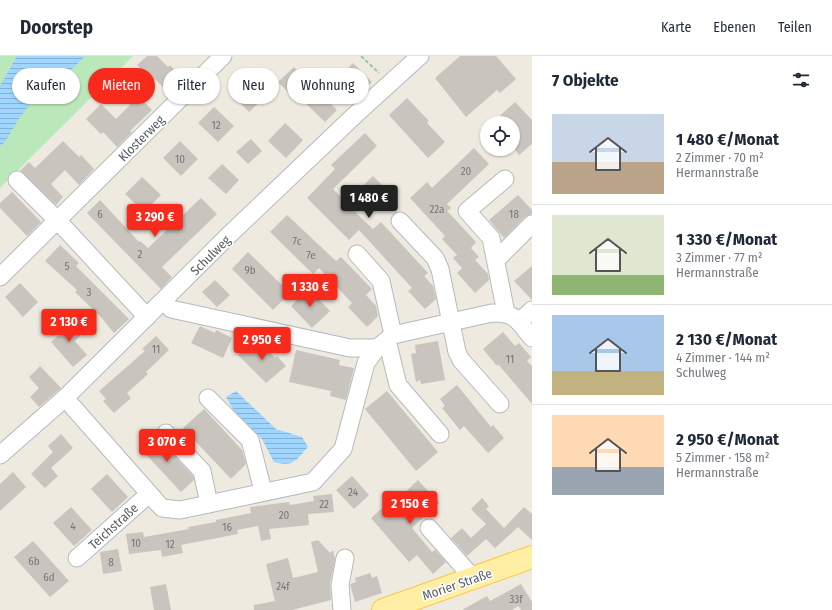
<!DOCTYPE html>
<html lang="de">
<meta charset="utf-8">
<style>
:root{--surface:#fff;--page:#f6f6f7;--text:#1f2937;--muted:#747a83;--line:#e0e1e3;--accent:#f82a1c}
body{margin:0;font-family:"Fira Sans Condensed",sans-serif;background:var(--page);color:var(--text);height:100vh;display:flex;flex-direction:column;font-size:15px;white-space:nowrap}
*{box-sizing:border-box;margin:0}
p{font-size:13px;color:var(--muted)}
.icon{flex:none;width:22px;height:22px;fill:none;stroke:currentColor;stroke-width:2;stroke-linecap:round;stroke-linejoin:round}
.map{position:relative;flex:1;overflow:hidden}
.details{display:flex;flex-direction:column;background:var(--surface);width:300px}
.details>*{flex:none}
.guide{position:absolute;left:12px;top:12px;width:380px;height:36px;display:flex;gap:8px}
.fabs{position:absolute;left:480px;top:60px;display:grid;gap:8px}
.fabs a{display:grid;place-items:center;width:40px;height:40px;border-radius:50%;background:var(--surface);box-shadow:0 1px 3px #0004;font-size:20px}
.price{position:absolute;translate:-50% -34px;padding:0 9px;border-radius:4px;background:var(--accent);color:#fff;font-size:13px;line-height:26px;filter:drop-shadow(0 1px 2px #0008)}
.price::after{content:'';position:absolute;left:50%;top:24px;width:12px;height:9px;margin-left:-6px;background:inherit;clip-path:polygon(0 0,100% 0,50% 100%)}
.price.current{background:#222;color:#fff}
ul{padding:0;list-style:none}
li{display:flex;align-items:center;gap:12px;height:100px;padding:0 20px}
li+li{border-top:1px solid var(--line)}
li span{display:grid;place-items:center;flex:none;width:112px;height:80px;border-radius:0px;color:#555}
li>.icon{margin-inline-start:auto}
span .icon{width:48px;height:48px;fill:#fffc;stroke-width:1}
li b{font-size:17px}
h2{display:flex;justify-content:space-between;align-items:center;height:48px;padding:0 20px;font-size:17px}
.chip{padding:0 14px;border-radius:18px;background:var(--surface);box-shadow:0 1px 3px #0004;font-size:14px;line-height:36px}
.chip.current{background:var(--accent);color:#fff}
header{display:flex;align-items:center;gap:24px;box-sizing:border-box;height:56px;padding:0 20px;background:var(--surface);border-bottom:1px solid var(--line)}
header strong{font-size:19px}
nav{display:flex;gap:22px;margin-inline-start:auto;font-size:14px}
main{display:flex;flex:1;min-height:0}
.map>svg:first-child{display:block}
.grass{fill:#bae8ba}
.water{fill:url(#water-rules)}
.building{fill:#c9c4bd}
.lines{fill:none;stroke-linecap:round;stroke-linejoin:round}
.minor-casing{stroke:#b6b9be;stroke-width:19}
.major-casing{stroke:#fdc849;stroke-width:24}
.path{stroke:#93c9a1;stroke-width:2;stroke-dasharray:4 2;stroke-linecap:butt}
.minor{stroke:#fff;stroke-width:17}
.major{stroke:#ffefa4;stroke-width:22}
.labels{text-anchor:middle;stroke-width:3;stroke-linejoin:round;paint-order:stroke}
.number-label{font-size:11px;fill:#75777a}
.street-label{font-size:13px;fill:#595d63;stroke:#fff}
</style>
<header>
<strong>Doorstep</strong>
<nav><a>Karte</a><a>Ebenen</a><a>Teilen</a></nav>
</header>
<main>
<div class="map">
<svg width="532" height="554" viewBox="0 0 532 554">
<defs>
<pattern id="water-rules" width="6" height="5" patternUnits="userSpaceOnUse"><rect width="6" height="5" fill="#9fd6ff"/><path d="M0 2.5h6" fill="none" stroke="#85b1d2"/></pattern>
</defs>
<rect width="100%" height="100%" fill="#eeeae0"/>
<path class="grass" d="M0,0H133L0,132Z"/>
<g class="water">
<path d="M17,0H85L72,13L53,18L18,64L5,86L0,90V30Z"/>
<path d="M236,335L276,373L302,381L308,391C295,405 294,411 274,406L262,383L234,355L226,341Z"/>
</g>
<g class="building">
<path d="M147,0H157L168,11L170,9L184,24L170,38L155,23L153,26L137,9Z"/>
<path d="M460,0H496L516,23L500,37L497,34L466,61L435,22Z"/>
<path d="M353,7L372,26L358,40L339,22Z"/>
<path d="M294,11L337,54L325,66L299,41L296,44L278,26Z"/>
<path d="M117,18L152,54L130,75L132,76L117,91L103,76L101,78L86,63L101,48L116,63L130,49L108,27Z"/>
<path d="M252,30L264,42L249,56L237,44Z"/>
<path d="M407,42L429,65L427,67L445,86L428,102L389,59Z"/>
<path d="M515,46L532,64V88L519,99L513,91V67H492Z"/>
<path d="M214,51L234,70L218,86L198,67Z"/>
<path d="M285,67L303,84L286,102L268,85Z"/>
<path d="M365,77L377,90L333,133L346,146L373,120L384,131L381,133L388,140L377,150L369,142L355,156L373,173L381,166L428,217L424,220L433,230L436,243L425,253L408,235L412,232L359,174L349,184L307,142L335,113L331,109Z"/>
<path d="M251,83L262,95L248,108L236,96Z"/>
<path d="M63,85L79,101L81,99L94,113L79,129L65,114L51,128L63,141L56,149L20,115L29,106L35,112Z"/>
<path d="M180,85L198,103L181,120L163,102Z"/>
<path d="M474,92L489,108L447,148L451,152L447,155L476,186L471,192L479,201L475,204L488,218L489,224L475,237L457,217L462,212L453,202L457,199L442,183L445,180L410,142L427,126L432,132Z"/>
<path d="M222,108L239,124L226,138L208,122Z"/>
<path d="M142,121L161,139L144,156L125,138Z"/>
<path d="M12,136L41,166L27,180L0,152V147Z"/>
<path d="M518,139L532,154V158L525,161L504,182L489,164Z"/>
<path d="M201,142L217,158L162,211L172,221L161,233L87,157L100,144L139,186L140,185L148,192Z"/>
<path d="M287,159L336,205L341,201L372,233L366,239L376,250L378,260L367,271L348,251L352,247L319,212L313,218L270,176Z"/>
<path d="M60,189L79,207L76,210L129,263L114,277L100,260L75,236L77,234L45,205Z"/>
<path d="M248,196L290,237L273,254L232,213Z"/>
<path d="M532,210V244L514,225Z"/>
<path d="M215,224L230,239L217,251L202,236Z"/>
<path d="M20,227L38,246L23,261L5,241Z"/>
<path d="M309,233L330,255L312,272L291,250Z"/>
<path d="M66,262L81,279L75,285L87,299L73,311L51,286L59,279L53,273Z"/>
<path d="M200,270L215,277L216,274L232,282L223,302L191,287Z"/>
<path d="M503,276L515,290L519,287L531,301L527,305L532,310V348L498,308L497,310L483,293Z"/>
<path d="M156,280L169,294L146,316L148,318L127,337L131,342L114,357L103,345L106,343L99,335L145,295L142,293Z"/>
<path d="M256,283L266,294L267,293L275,302L277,300L286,310L266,327L238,299Z"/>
<path d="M438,285L445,324L421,328L420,324L416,326L411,298L416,297L415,289Z"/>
<path d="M296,294L340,304L339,309L354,312L346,344L330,340L331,335L289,326Z"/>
<path d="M40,310L61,332L39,351L30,341L39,332L29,321Z"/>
<path d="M457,329L491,371L493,369L504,382L488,397L464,370L460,374L442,352L445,350L440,343Z"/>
<path d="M387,335L438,396L416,415L365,353Z"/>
<path d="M204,353L242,394L246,408L231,423L183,372Z"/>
<path d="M156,376L159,384L193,420L194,424L181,436L139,391Z"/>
<path d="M61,378L73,392L51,412L58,420L45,432L31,418L53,396L48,390Z"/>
<path d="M13,416L26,431L0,455V428Z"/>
<path d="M107,418L128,441L112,456L91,433Z"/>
<path d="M352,420L369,439L354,453L336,434Z"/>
<path d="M418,424L439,447L412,472L432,496L435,494L446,506L433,518L417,499L409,506L371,462L389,446L392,449Z"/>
<path d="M332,438L334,456L308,458L309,469L269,473L271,483L261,485L258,470L237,474L238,478L181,489L183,497L162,501L161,494L129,498L126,478L143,476L144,481L189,473L188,471L216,466V464L251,457L250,451L289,446L290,449L314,445L313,440Z"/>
<path d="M482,442L489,450L486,453L504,472L524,451L532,458V484L518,471L495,492L486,483L467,500L451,482L462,472L471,482L486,468L471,453Z"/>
<path d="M71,451L92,474L74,490L53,467Z"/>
<path d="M318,484L330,497L333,494L335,503L330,527L331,544L292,554H254V549L275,545L266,508L288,502L293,522L318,516L311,486Z"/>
<path d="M33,485L69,525L50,541L14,501Z"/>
<path d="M118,493L122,515L103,518L100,496Z"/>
<path d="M370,517L372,522L377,520L382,537L355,546L350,528L356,526L355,522Z"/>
<path d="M166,528L171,554H154L150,531Z"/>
<path d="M521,528L532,546V554H521L518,550L512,554H462L487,540L490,545Z"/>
</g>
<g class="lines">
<defs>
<g id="minor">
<path d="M505,123L467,155L491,182L506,257"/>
<path d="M17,124L58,165L147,261"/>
<path d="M400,165L435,202L440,213L457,296L461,304L500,348"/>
<path d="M357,198L381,225L393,279"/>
<path d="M496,204L532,168"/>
<path d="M0,221L223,0"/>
<path d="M171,253L350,292H377"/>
<path d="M519,266L532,254"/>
<path d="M387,284L398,329L440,378"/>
<path d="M65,342L162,452L180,454L313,426L343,393L366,307L377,292L393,279L492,257C517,257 517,264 532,282"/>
<path d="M208,342L250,384L263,435"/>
<path d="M166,377L202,415L209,448"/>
<path d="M0,399L65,342L230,178L355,59L420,0"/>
<path d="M429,472L473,522"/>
<path d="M77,502L149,438"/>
<path d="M342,554L340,529L345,502"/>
</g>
<path id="major" d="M383,554L532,501"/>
</defs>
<use href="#minor" class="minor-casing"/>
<use href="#major" class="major-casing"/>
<path class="path" d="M361,0L379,17"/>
<use href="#minor" class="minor"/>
<use href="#major" class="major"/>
</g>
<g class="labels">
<g class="number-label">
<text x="216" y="73">12</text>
<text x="180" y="107">10</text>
<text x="466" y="119">20</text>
<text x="437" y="157">22a</text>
<text x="100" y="162">6</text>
<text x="514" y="162">18</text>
<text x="297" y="189">7c</text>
<text x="140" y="202">2</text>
<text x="311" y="203">7e</text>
<text x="67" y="214">5</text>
<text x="250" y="218">9b</text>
<text x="89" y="240">3</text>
<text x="156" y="297">11</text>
<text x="510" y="307">11</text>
<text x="353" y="440">24</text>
<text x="324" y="452">22</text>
<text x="284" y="463">20</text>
<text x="73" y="474">4</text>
<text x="227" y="475">16</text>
<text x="136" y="491">10</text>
<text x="170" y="492">12</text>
<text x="34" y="509">6b</text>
<text x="111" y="510">8</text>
<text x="49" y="525">6d</text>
<text x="283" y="534">24f</text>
<text x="516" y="547">33f</text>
</g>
<g class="street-label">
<text transform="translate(141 82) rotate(-45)" y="5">Klosterweg</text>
<text transform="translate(210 199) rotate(-45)" y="5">Schulweg</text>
<text transform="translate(113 470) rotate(-42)" y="5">Teichstraße</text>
<text transform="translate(457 528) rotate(-19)" y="5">Morier Straße</text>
</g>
</g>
</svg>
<div class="fabs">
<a><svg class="icon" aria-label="locate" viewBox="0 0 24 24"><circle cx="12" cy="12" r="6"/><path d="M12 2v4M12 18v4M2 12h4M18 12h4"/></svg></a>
</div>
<b class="price current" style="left:369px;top:163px">1 480 €</b>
<b class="price" style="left:155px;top:182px">3 290 €</b>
<b class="price" style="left:310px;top:252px">1 330 €</b>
<b class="price" style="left:69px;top:287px">2 130 €</b>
<b class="price" style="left:262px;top:305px">2 950 €</b>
<b class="price" style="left:167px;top:407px">3 070 €</b>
<b class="price" style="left:410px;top:469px">2 150 €</b>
<div class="guide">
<a class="chip">Kaufen</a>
<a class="chip current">Mieten</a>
<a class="chip">Filter</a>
<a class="chip">Neu</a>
<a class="chip">Wohnung</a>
</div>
</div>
<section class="details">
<h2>7 Objekte<svg class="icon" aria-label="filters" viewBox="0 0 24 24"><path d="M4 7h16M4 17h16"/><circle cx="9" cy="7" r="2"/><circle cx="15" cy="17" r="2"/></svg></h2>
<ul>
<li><span style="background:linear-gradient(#c9d6e8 60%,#b9a48a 0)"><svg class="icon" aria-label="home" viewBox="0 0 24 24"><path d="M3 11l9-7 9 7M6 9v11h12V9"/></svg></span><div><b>1 480 €/Monat</b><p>2 Zimmer · 70 m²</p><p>Hermannstraße</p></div></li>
<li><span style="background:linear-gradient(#dfe7d0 75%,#8fb573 0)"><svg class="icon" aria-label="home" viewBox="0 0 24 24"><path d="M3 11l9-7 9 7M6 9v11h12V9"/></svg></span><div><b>1 330 €/Monat</b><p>3 Zimmer · 77 m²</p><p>Hermannstraße</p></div></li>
<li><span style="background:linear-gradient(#a9c7e8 70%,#c2b280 0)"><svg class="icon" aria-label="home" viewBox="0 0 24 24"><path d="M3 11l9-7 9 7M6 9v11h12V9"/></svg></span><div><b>2 130 €/Monat</b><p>4 Zimmer · 144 m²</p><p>Schulweg</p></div></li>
<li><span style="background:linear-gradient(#ffd9b3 65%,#9aa5b1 0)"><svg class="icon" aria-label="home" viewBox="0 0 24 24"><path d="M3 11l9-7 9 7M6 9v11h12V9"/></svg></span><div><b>2 950 €/Monat</b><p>5 Zimmer · 158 m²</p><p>Hermannstraße</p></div></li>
</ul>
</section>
</main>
